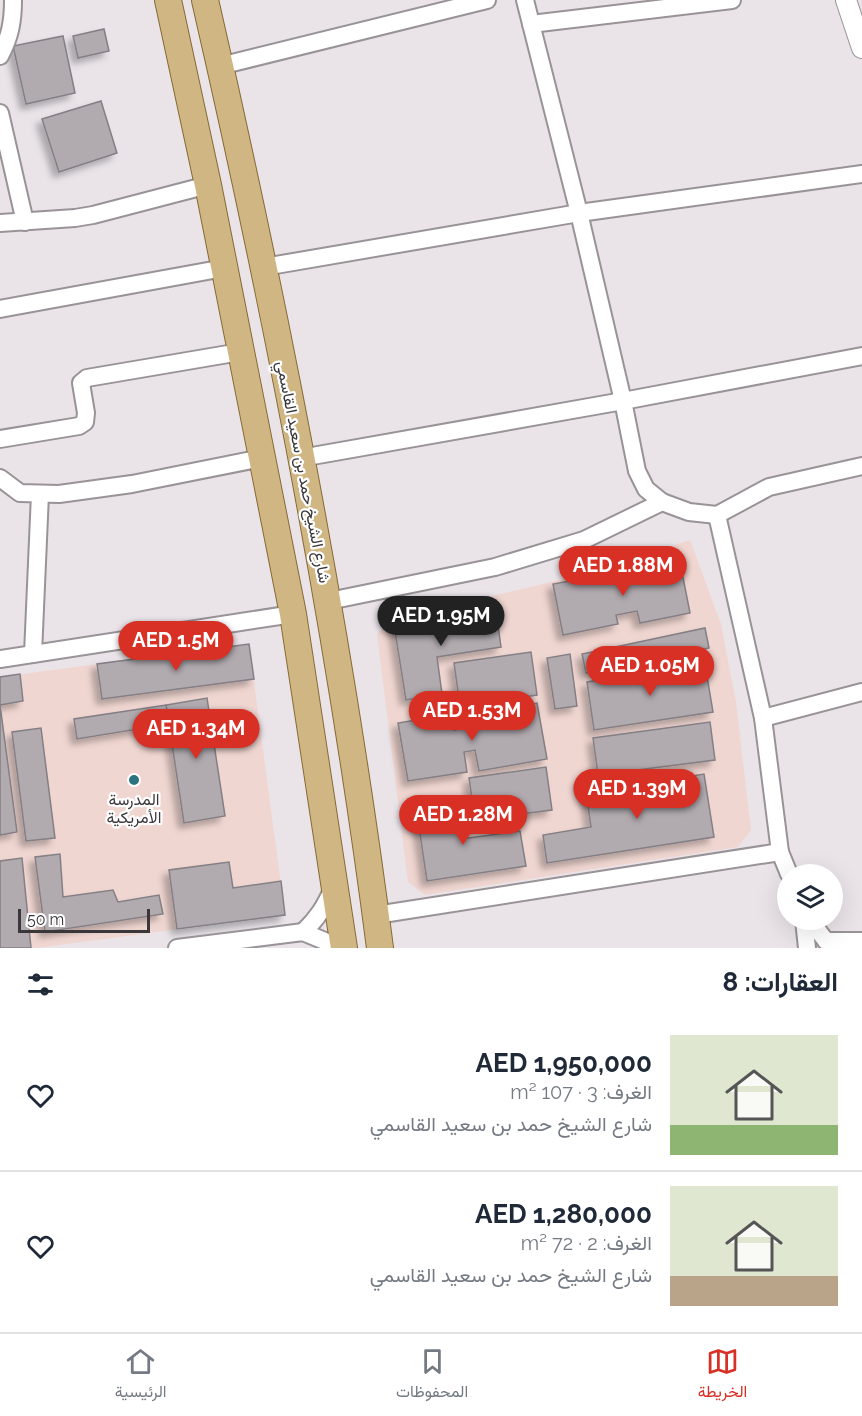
<!DOCTYPE html>
<html lang="ar">
<meta charset="utf-8">
<style>
:root{--surface:#fff;--page:#f2f2f3;--text:#1f2937;--muted:#747a83;--line:#e0e1e3;--accent:#d93025}
body{margin:0;font-family:Raleway,Vazirmatn,sans-serif;background:var(--page);color:var(--text);direction:rtl;height:100vh;display:flex;flex-direction:column;font-size:22px;white-space:nowrap}
*{box-sizing:border-box;margin:0}
p{font-size:20px;color:var(--muted)}
.icon{flex:none;width:33px;height:33px;fill:none;stroke:currentColor;stroke-width:2;stroke-linecap:round;stroke-linejoin:round}
.map{position:relative;height:948px;overflow:hidden;direction:ltr}
.details{display:flex;flex-direction:column;background:var(--surface);flex:1}
.details>*{flex:none}
.controls{position:absolute;left:777px;top:864px;display:grid;gap:12px}
.controls a{display:grid;place-items:center;width:66px;height:66px;border-radius:50%;background:var(--surface);box-shadow:0 6px 24px #0002;font-size:30px}
.scale{position:absolute;left:18px;bottom:15px;width:132px;box-sizing:border-box;padding-left:6px;border:3px solid #3a373a;border-top:0;font-size:16px;line-height:21px;white-space:nowrap;color:#3a373a;-webkit-text-stroke:4px #fff;paint-order:stroke}
.price{position:absolute;translate:-50% -51px;padding:0 14px;border-radius:21px;background:var(--accent);color:#fff;font-size:20px;line-height:39px;filter:drop-shadow(0 2px 3px #0008)}
.price::after{content:'';position:absolute;left:50%;top:36px;width:18px;height:14px;margin-left:-9px;background:inherit;clip-path:polygon(0 0,100% 0,50% 100%)}
.price.on{background:#222;color:#fff}
ul{padding:0;list-style:none}
li{display:flex;align-items:center;gap:18px;height:150px;padding:0 24px}
li+li{border-top:2px solid var(--line)}
li span{display:grid;place-items:center;flex:none;width:168px;height:120px;border-radius:0px;color:#555}
li>.icon{margin-inline-start:auto}
span .icon{width:72px;height:72px;fill:#fffc;stroke-width:1}
li b{font-size:26px}
h2{display:flex;justify-content:space-between;align-items:center;height:72px;padding:0 24px;font-size:26px}
.menu{display:flex;justify-content:space-around;align-items:center;height:84px;border-top:2px solid var(--line);background:var(--surface);font-size:16px;color:var(--muted)}
.menu a{display:grid;justify-items:center;gap:3px}
.menu .on{color:var(--accent)}
.map>svg:first-child{display:block}
.education{fill:#f0d6d1}
.building{fill:#b1abb0;stroke:#847f84;stroke-width:1.5;filter:url(#shadow)}
.lines{fill:none;stroke-linecap:round;stroke-linejoin:round}
.minor-casing{stroke:#999398;stroke-width:20}
.tertiary-casing{stroke:#999398;stroke-width:22}
.primary-casing{stroke:#866a34;stroke-width:28}
.minor{stroke:#fff;stroke-width:16}
.tertiary{stroke:#fff;stroke-width:20}
.primary{stroke:#cfb683;stroke-width:26}
.poi-dot{fill:#2c7380;stroke:#fff;stroke-width:2}
.labels{text-anchor:middle;stroke-width:4.5;stroke-linejoin:round;paint-order:stroke}
.street-label{font-size:16px;fill:#3a373a;stroke:#fff}
.poi-label{font-size:16px;fill:#3a373a;stroke:#fff}
</style>
<div class="map">
<svg width="862" height="948" viewBox="0 0 862 948">
<defs>
<filter id="shadow"><feDropShadow dx="-5.5" dy="5.5" stdDeviation="3" flood-color="#0004"/></filter>
</defs>
<rect width="100%" height="100%" fill="#eae4e9"/>
<g class="education">
<path d="M690,540L721,624L736,702L751,830L738,847L425,895L408,882L377,634L391,620L572,577Z"/>
<path d="M249,644L285,915L37,948H0V677Z"/>
</g>
<g class="building">
<path d="M104,29L109,51L78,58L73,36Z"/>
<path d="M63,36L75,93L26,104L13,46Z"/>
<path d="M101,101L117,153L59,172L42,119Z"/>
<path d="M679,557L690,613L640,623L637,611L616,615L618,624L563,635L553,584L618,572L619,581L633,578L631,567Z"/>
<path d="M496,610L501,647L437,657L442,694L406,700L394,625Z"/>
<path d="M705,628L709,648L586,673L582,654Z"/>
<path d="M249,644L254,679L102,699L97,664Z"/>
<path d="M531,652L537,695L460,706L454,663Z"/>
<path d="M570,654L577,706L555,709L547,658Z"/>
<path d="M705,664L713,712L594,730L587,682Z"/>
<path d="M20,674L23,701L0,705V677Z"/>
<path d="M207,698L225,816L184,823L166,705Z"/>
<path d="M537,703L547,759L479,771L475,750L464,752L467,772L408,781L398,723L451,714L454,730L473,726L471,715Z"/>
<path d="M0,705L17,832L0,835Z"/>
<path d="M166,705L169,724L77,739L74,719Z"/>
<path d="M710,722L715,760L598,775L593,738Z"/>
<path d="M41,728L55,838L26,841L12,732Z"/>
<path d="M546,767L552,810L475,820L469,778Z"/>
<path d="M704,774L714,837L547,863L543,835L591,827L586,793Z"/>
<path d="M456,801L461,839L520,831L526,866L427,881L416,807Z"/>
<path d="M60,854L63,897L113,890L118,902L159,895L163,914L45,932L35,857Z"/>
<path d="M22,858L31,948H0V861Z"/>
<path d="M229,862L233,888L281,881L285,915L177,929L169,870Z"/>
</g>
<g class="lines">
<defs>
<g id="minor">
<path d="M525,0L579,213L623,401L637,471L646,489L662,502"/>
<path d="M531,24L732,0"/>
<path d="M0,56C10,37 13,22 13,0"/>
<path d="M220,66L487,0"/>
<path d="M0,113L25,222"/>
<path d="M0,223L75,218L93,215L208,185"/>
<path d="M264,267L579,213L862,174"/>
<path d="M0,309L224,268"/>
<path d="M0,439L79,426L85,422L86,413L81,383L87,378L240,352"/>
<path d="M301,458L623,401L862,356"/>
<path d="M0,478L20,493L59,494L132,484L262,458"/>
<path d="M717,515L763,718L780,852"/>
<path d="M329,601L495,567L584,540L662,502L689,512L717,515L769,487L862,466"/>
<path d="M33,654L40,494"/>
<path d="M0,659L293,614"/>
<path d="M763,718L862,692"/>
<path d="M376,915L780,852L789,874"/>
<path d="M804,920L807,948"/>
<path d="M810,920L826,941L835,948"/>
<path d="M303,932C318,918 325,906 333,888"/>
<path d="M826,941H862"/>
<path d="M177,948L303,932L327,942L334,948"/>
</g>
<path id="tertiary" d="M846,0L862,48"/>
<g id="primary">
<path d="M168,0L208,185L293,614L344,948"/>
<path d="M205,0C277,313 339,629 380,948"/>
</g>
</defs>
<use href="#minor" class="minor-casing"/>
<use href="#tertiary" class="tertiary-casing"/>
<use href="#primary" class="primary-casing"/>
<use href="#minor" class="minor"/>
<use href="#tertiary" class="tertiary"/>
<use href="#primary" class="primary"/>
</g>
<circle class="poi-dot" cx="134" cy="780" r="6"/>
<g class="labels">
<g class="street-label">
<text transform="translate(304 472) rotate(79)" y="6">شارع الشيخ حمد بن سعيد القاسمي</text>
</g>
<g class="poi-label">
<text x="134" y="805">المدرسة<tspan x="134" dy="18">الأمريكية</tspan></text>
</g>
</g>
</svg>
<div class="controls">
<a><svg class="icon" aria-label="layers" viewBox="0 0 24 24"><path d="M12 4l9 5-9 5-9-5zM3 14l9 5 9-5"/></svg></a>
</div>
<div class="scale">50 m</div>
<b class="price" style="left:623px;top:597px">AED 1.88M</b>
<b class="price on" style="left:441px;top:647px">AED 1.95M</b>
<b class="price" style="left:176px;top:672px">AED 1.5M</b>
<b class="price" style="left:650px;top:697px">AED 1.05M</b>
<b class="price" style="left:472px;top:742px">AED 1.53M</b>
<b class="price" style="left:196px;top:760px">AED 1.34M</b>
<b class="price" style="left:637px;top:820px">AED 1.39M</b>
<b class="price" style="left:463px;top:846px">AED 1.28M</b>
</div>
<section class="details">
<h2>العقارات: 8<svg class="icon" aria-label="filters" viewBox="0 0 24 24"><path d="M4 7h16M4 17h16"/><circle cx="9" cy="7" r="2"/><circle cx="15" cy="17" r="2"/></svg></h2>
<ul>
<li><span style="background:linear-gradient(#dfe7d0 75%,#8fb573 0)"><svg class="icon" aria-label="home" viewBox="0 0 24 24"><path d="M3 11l9-7 9 7M6 9v11h12V9"/></svg></span><div><b>AED 1,950,000</b><p>الغرف: 3 · 107 m²</p><p>شارع الشيخ حمد بن سعيد القاسمي</p></div><svg class="icon" aria-label="heart" viewBox="0 0 24 24"><path d="M12 20l-8-8c-3-5 5-10 8-4 3-6 11-1 8 4z"/></svg></li>
<li><span style="background:linear-gradient(#dfe7d0 75%,#b9a48a 0)"><svg class="icon" aria-label="home" viewBox="0 0 24 24"><path d="M3 11l9-7 9 7M6 9v11h12V9"/></svg></span><div><b>AED 1,280,000</b><p>الغرف: 2 · 72 m²</p><p>شارع الشيخ حمد بن سعيد القاسمي</p></div><svg class="icon" aria-label="heart" viewBox="0 0 24 24"><path d="M12 20l-8-8c-3-5 5-10 8-4 3-6 11-1 8 4z"/></svg></li>
</ul>
</section>
<nav class="menu">
<a class="on"><svg class="icon" aria-label="map" viewBox="0 0 24 24"><path d="M3 6l6-2 6 2 6-2v14l-6 2-6-2-6 2zM9 4v14M15 6v14"/></svg>الخريطة</a>
<a><svg class="icon" aria-label="saved" viewBox="0 0 24 24"><path d="M7 4h10v16l-5-4-5 4z"/></svg>المحفوظات</a>
<a><svg class="icon" aria-label="home" viewBox="0 0 24 24"><path d="M3 11l9-7 9 7M6 9v11h12V9"/></svg>الرئيسية</a>
</nav>
